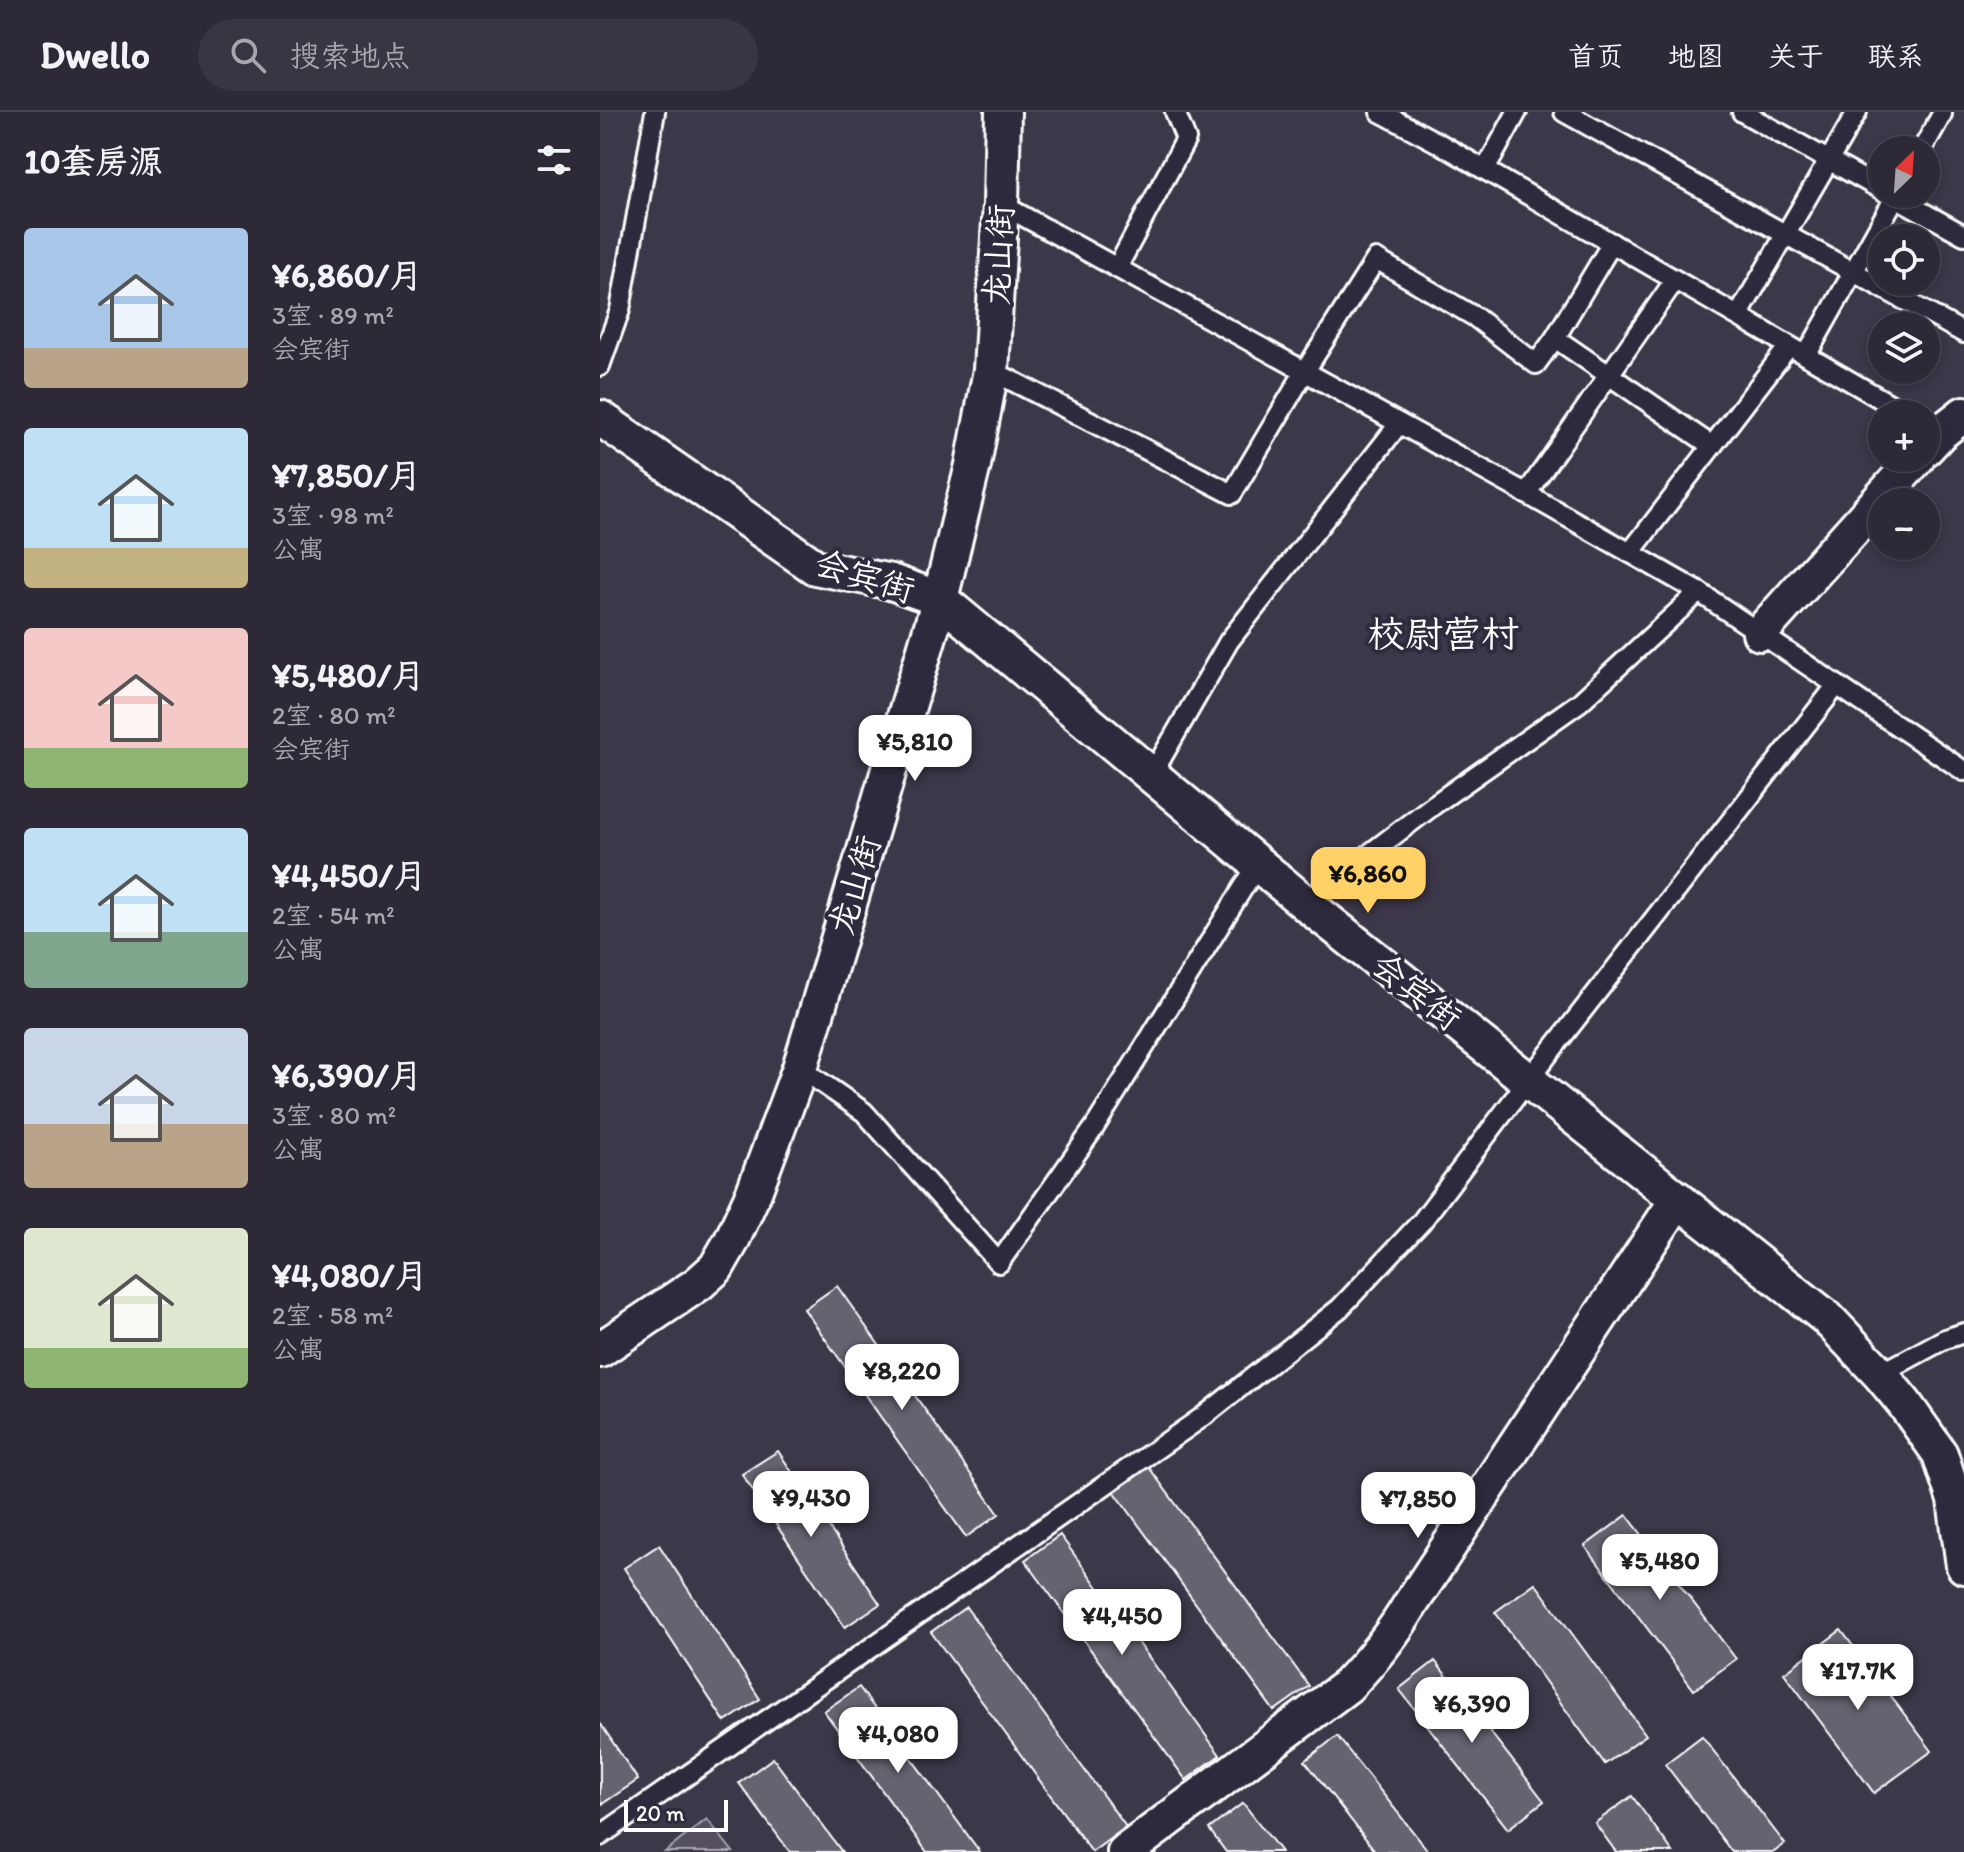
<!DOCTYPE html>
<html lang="zh">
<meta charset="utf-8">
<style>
:root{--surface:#2d2937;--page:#393542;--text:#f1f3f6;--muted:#a7a6ad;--line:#484552;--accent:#ffd166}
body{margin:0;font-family:Itim,"LXGW WenKai TC",sans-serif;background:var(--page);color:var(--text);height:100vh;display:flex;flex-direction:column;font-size:30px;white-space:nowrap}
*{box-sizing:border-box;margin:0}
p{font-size:26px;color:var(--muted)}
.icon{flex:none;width:44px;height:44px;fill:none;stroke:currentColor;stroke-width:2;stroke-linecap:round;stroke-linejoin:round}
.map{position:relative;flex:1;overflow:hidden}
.side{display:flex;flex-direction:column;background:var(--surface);width:600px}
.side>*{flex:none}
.needle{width:52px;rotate:25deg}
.controls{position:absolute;left:1268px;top:24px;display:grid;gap:16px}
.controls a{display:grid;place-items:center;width:72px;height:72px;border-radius:50%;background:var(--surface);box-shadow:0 4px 12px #0003,0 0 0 2px var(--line);font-size:40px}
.scale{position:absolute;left:24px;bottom:20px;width:104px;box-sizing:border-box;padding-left:8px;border:4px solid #fff;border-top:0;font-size:22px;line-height:28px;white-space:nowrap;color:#fff;-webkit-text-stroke:6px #2f2a3d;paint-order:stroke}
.price{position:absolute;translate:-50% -68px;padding:0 18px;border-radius:16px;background:#fff;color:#222;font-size:26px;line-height:52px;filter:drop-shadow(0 2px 4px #0008)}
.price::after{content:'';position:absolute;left:50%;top:48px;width:24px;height:18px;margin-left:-12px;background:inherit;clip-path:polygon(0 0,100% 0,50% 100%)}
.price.on{background:var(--accent);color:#111}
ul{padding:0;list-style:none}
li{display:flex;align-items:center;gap:24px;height:200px;padding:0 24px}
li span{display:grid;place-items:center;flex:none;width:224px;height:160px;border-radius:8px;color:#555}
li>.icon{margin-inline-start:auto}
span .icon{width:96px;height:96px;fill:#fffc;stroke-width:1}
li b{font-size:34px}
h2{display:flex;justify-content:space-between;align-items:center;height:96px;padding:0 24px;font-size:34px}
header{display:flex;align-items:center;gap:48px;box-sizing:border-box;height:112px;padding:0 40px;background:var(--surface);border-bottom:2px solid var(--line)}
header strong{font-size:38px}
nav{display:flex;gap:44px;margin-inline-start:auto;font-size:28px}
.search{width:560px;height:72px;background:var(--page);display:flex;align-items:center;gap:20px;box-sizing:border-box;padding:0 28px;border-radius:44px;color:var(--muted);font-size:30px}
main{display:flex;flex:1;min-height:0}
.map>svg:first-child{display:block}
.green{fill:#555060;stroke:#aaa8b0;stroke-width:2}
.building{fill:#666270;stroke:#fff;stroke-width:2}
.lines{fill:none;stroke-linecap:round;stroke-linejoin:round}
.service-casing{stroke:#fff;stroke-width:24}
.minor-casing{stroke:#fff;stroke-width:40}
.service{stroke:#2f2a3d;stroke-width:18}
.minor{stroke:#2f2a3d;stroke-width:34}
.labels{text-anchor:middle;stroke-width:8;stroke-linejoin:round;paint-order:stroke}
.street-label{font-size:34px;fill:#fff;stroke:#2f2a3d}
.quarter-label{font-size:38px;fill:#fff;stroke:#2f2a3d}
</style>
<header>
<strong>Dwello</strong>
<div class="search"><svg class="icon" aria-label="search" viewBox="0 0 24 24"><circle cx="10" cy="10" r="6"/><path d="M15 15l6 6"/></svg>搜索地点</div>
<nav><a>首页</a><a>地图</a><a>关于</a><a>联系</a></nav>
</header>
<main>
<section class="side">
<h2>10套房源<svg class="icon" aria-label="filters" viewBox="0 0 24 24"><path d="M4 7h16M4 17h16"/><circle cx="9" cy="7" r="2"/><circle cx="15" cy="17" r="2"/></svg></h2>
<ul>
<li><span style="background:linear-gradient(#a9c7e8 75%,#b9a48a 0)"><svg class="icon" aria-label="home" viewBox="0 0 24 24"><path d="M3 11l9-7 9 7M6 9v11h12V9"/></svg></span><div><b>¥6,860/月</b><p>3室 · 89 m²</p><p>会宾街</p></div></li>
<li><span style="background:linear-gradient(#bfe0f5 75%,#c2b280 0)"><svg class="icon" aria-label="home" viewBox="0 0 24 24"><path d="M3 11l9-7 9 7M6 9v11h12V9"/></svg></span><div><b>¥7,850/月</b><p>3室 · 98 m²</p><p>公寓</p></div></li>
<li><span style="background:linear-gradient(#f6c9c9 75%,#8fb573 0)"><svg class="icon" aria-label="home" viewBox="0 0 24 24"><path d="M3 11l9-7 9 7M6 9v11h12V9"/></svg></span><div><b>¥5,480/月</b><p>2室 · 80 m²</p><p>会宾街</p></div></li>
<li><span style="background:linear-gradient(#bfe0f5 65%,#7fa58c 0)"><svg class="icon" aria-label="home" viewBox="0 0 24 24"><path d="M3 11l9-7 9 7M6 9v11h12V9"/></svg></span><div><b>¥4,450/月</b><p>2室 · 54 m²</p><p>公寓</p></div></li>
<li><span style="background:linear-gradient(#c9d6e8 60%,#b9a48a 0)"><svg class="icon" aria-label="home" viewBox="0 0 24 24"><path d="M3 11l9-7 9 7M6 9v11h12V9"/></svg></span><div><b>¥6,390/月</b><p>3室 · 80 m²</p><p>公寓</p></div></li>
<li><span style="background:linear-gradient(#dfe7d0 75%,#8fb573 0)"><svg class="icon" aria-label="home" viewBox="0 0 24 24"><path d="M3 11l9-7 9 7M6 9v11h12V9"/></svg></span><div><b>¥4,080/月</b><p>2室 · 58 m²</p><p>公寓</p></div></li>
</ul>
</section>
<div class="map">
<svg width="1364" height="1740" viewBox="0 0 1364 1740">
<rect width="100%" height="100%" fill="#3c3749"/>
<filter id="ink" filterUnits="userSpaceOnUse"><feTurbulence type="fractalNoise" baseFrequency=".0125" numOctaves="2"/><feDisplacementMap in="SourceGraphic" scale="16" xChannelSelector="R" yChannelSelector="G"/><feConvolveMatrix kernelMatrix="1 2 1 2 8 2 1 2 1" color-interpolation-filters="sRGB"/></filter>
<g filter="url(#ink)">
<path class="green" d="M107,1707L133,1740H65Z"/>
<g class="building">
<path d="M237,1174L399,1402L366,1425L204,1197Z"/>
<path d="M178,1339L280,1492L245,1515L142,1362Z"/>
<path d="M548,1354L709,1574L674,1599L514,1379Z"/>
<path d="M1027,1403L1136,1547L1094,1578L985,1434Z"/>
<path d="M460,1423L620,1643L586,1668L425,1448Z"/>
<path d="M59,1433L160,1587L125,1610L24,1456Z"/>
<path d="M935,1471L1046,1623L1005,1652L895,1500Z"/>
<path d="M366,1495L526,1715L492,1740L331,1520Z"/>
<path d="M1241,1518L1332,1639L1274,1681L1184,1561Z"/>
<path d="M835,1549L944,1689L908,1717L799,1577Z"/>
<path d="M259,1575L380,1740H327L224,1599Z"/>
<path d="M0,1611L38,1668L2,1692L0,1688Z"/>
<path d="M737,1624L829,1740H776L705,1649Z"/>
<path d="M1102,1624L1185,1732L1174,1740H1132L1065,1652Z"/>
<path d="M173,1646L242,1740H190L139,1671Z"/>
<path d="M1032,1684L1073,1740H1016L995,1711Z"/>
<path d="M643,1691L681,1740H626L609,1717Z"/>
</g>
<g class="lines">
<defs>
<g id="service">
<path d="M780,0L842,33L1307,302"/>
<path d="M964,0L1364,221"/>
<path d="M1142,0L1282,78"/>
<path d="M1322,38L1342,2"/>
<path d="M885,58L917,0"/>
<path d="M1290,82L1364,123"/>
<path d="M401,92L918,377L1099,480L1364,659"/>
<path d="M517,156L586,27L575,0"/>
<path d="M1138,204L1257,0"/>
<path d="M955,226L1112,334"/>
<path d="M1206,244L1297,82"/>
<path d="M0,254L20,198L55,0"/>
<path d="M391,258L632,382L705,259L776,147L875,205L936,252L955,226L1012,131"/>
<path d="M926,382L1075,168"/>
<path d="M1030,441L1189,234"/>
<path d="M551,664L629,529L799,312"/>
<path d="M705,791L835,692L980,590L1099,480"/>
<path d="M200,956L264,1000L399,1151L494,1016L658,752"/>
<path d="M1280,1262L1345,1227L1364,1221"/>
<path d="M0,1724L604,1304L740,1196L822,1109L929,967L1237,573"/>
</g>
<g id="minor">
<path d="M0,306L215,455L291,470L340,487L705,791L1227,1206L1280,1262L1304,1291L1340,1342L1355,1388L1364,1454"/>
<path d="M1326,336L1340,321L1364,302"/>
<path d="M1160,521L1317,346"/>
<path d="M0,1238L98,1172L116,1156L131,1130L154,1080L200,956L340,487L373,353L391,258L401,92L403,0"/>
<path d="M525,1740L747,1574C771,1549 792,1524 810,1493L1078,1087"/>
</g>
</defs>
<use href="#service" class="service-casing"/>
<use href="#minor" class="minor-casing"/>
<use href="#service" class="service"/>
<use href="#minor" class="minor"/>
</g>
</g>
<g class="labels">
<g class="street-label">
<text transform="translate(398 143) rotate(-87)" y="12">龙山街</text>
<text transform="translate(265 464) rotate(17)" y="12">会宾街</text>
<text transform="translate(254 773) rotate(-73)" y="12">龙山街</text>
<text transform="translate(817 879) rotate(38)" y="12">会宾街</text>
</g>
<g class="quarter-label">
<text x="843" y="535">校尉营村</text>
</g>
</g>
</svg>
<div class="controls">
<a><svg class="needle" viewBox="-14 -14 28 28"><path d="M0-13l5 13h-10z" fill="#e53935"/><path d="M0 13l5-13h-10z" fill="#a7a6ad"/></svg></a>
<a><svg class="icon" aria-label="locate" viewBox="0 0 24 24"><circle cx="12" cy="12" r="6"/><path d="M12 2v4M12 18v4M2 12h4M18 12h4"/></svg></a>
<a><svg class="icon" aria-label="layers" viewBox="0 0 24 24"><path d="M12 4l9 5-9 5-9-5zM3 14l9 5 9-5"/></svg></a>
<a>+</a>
<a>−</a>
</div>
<div class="scale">20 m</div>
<b class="price" style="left:315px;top:671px">¥5,810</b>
<b class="price on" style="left:768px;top:803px">¥6,860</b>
<b class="price" style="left:302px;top:1300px">¥8,220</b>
<b class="price" style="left:211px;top:1427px">¥9,430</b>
<b class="price" style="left:818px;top:1428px">¥7,850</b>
<b class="price" style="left:1060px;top:1490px">¥5,480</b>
<b class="price" style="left:522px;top:1545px">¥4,450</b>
<b class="price" style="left:1258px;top:1600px">¥17.7K</b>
<b class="price" style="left:872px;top:1633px">¥6,390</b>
<b class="price" style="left:298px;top:1663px">¥4,080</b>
</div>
</main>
